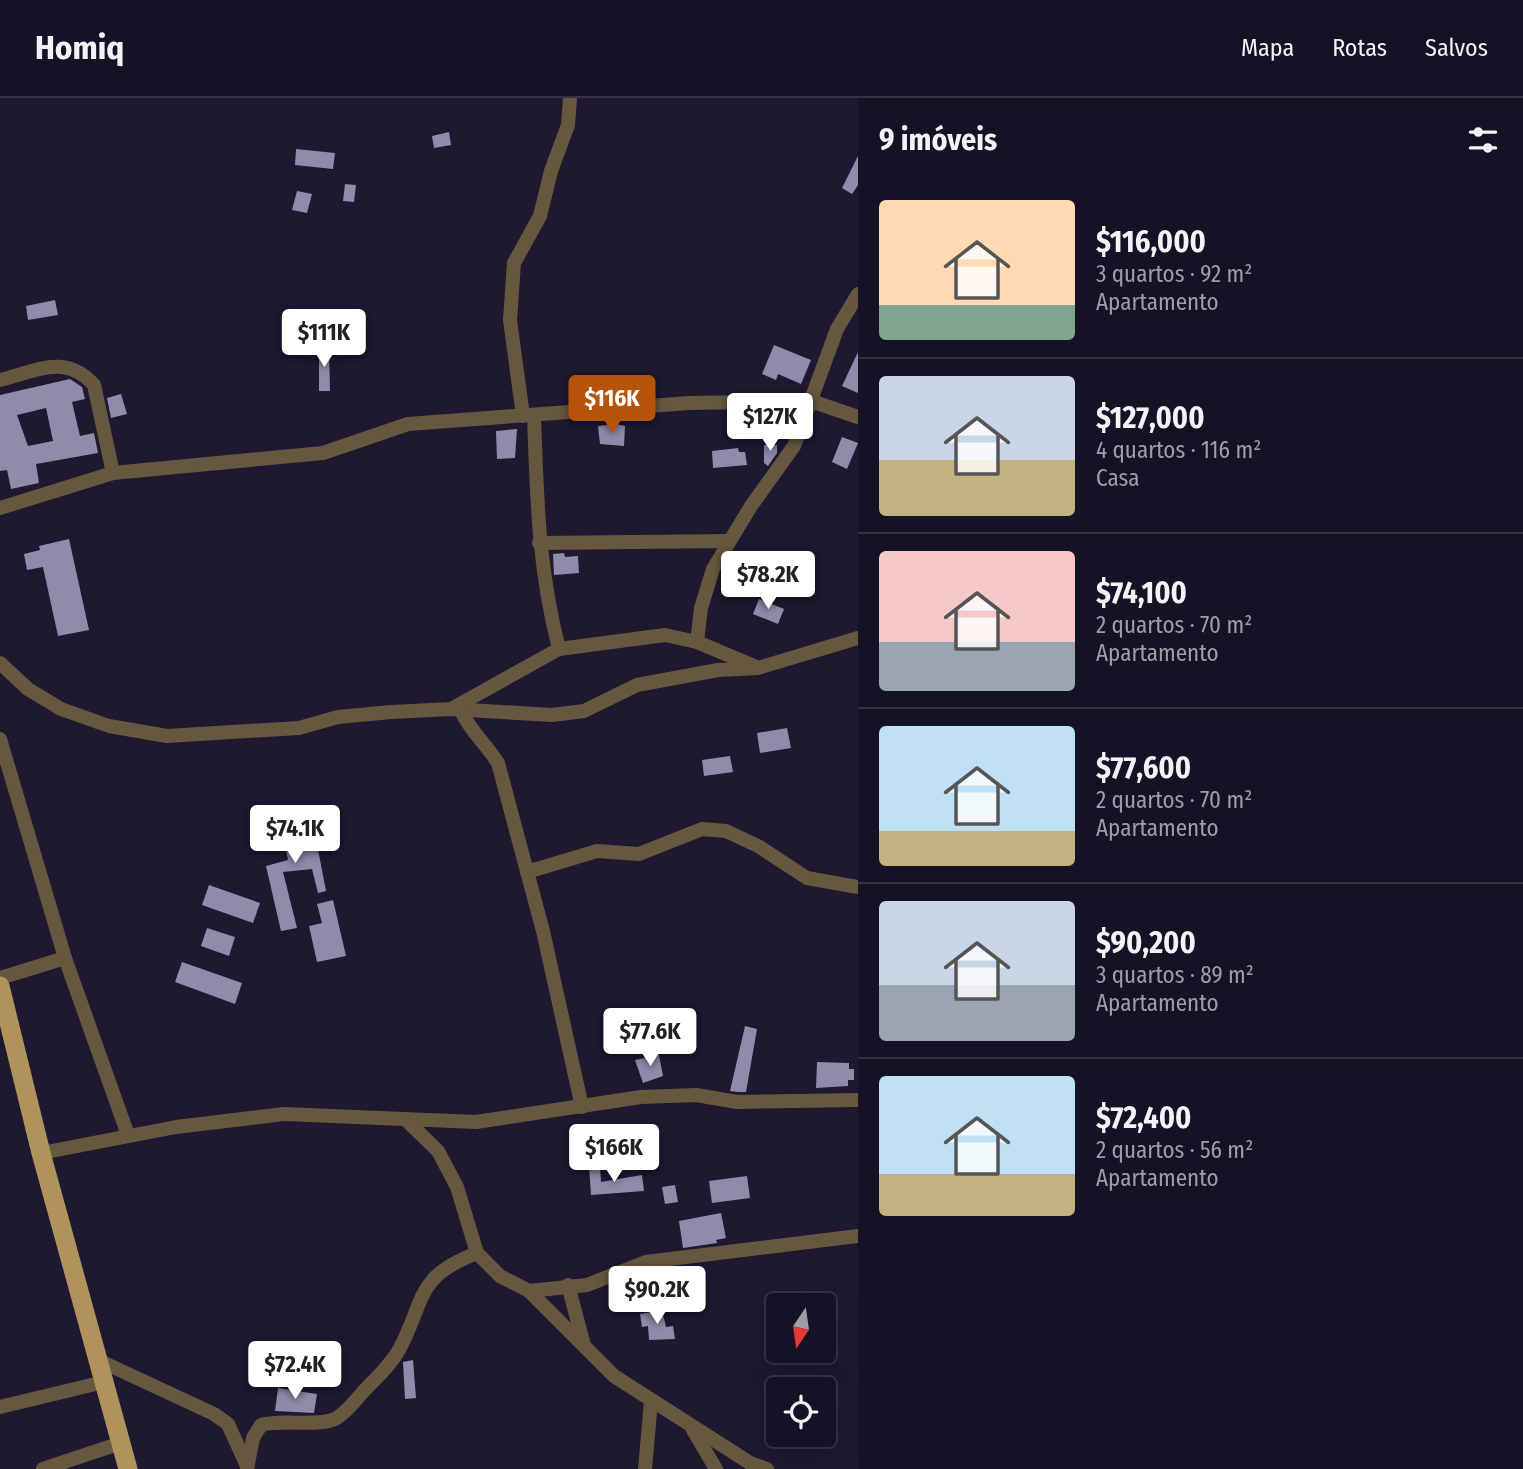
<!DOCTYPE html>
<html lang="pt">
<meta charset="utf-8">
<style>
:root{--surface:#161225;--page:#232032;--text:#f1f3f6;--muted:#9e9ea7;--line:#353242;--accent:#b45309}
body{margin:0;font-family:"Fira Sans Condensed",sans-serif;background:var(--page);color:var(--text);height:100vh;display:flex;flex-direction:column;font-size:26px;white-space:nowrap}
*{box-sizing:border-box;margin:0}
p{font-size:23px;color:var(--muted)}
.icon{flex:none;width:38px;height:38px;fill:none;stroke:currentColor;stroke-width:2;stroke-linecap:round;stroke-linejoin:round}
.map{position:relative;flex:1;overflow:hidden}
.drawer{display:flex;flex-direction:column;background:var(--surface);width:665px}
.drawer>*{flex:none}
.needle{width:46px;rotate:193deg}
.tools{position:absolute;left:766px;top:1195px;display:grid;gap:14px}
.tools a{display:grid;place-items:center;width:70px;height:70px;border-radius:7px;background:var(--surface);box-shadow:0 7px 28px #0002,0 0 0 2px var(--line);font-size:35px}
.price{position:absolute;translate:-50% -60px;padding:0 16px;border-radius:7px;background:#fff;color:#222;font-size:23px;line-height:46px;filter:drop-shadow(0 2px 4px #0008)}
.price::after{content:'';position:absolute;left:50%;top:42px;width:21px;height:16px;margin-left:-10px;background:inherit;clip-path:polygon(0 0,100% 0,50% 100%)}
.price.current{background:var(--accent);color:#fff}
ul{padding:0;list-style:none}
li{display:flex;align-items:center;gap:21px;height:175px;padding:0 21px}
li+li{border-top:2px solid var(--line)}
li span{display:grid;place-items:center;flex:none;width:196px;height:140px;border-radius:7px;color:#555}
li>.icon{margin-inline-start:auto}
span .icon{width:84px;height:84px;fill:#fffc;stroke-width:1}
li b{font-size:30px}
h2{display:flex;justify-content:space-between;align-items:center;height:84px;padding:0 21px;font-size:30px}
header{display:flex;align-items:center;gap:42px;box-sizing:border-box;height:98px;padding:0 35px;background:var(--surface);border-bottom:2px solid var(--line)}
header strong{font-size:33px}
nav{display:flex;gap:38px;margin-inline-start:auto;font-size:24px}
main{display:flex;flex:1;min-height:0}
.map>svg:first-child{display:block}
.building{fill:#918bab;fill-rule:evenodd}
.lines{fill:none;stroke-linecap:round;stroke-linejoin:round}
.minor{stroke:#66583e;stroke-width:14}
.major{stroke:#b0925b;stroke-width:19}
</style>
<header>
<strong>Homiq</strong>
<nav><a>Mapa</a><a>Rotas</a><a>Salvos</a></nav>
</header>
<main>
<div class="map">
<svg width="858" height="1371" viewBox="0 0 858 1371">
<rect width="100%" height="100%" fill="#1e1831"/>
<g class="building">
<path d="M449,34L451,47L434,50L432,38Z"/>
<path d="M296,51L335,55L333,71L295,67Z"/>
<path d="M858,58V87L852,96L842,90Z"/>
<path d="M345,86L356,87L354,104L343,103Z"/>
<path d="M297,93L312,96L307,115L292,112Z"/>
<path d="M55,202L58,217L28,222L26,208Z"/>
<path d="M774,247L811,262L801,286L778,276L776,282L762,276Z"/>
<path d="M329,248L330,293H319V249Z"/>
<path d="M858,254V295L842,288Z"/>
<path d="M70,281L82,289L85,301L72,304L80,338L94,335L98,355L36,366L39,385L11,391L7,372L0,373V297ZM46,310L53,343L28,348L17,317Z"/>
<path d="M121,296L127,316L111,320L107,300Z"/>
<path d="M616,326L625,328L624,348L600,346L598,328Z"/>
<path d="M517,331L515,360L497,361L496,333Z"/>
<path d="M842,339L858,345L847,371L832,364Z"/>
<path d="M764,347H777V355L768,368L764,365Z"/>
<path d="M738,350L739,354H745L747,367L713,370L712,353Z"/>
<path d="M69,441L89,532L58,538L43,469L27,472L24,456L40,452L39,448Z"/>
<path d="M564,455L565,459L578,458L579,475L554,477L553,456Z"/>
<path d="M759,501L784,511L778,526L753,516Z"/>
<path d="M787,630L791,650L760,655L757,635Z"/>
<path d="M730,658L733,674L704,678L702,662Z"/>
<path d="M311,715L326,793L318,795L312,771L283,774L297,830L281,833L266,768L288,762L280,721Z"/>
<path d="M209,787L260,805L253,825L202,807Z"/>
<path d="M333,802L346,858L317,864L309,828L322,825L317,806Z"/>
<path d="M207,830L235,839L229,858L201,848Z"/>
<path d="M182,864L242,885L235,906L175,884Z"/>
<path d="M745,928L757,931L746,994H738L730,993Z"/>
<path d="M659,957L663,978L643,985L635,962Z"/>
<path d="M817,964L849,965V971H854V982H848V988L816,990Z"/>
<path d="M615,1029L620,1058L594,1063L589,1033Z"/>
<path d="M600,1068L601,1084L642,1077L644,1093L591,1097L589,1069Z"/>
<path d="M747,1078L750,1100L712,1105L709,1083Z"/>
<path d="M675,1087L678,1104L665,1106L662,1089Z"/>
<path d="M721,1115L726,1140L716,1142L717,1145L683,1150L679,1123Z"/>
<path d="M662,1212L666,1229L673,1228L675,1241L649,1242L648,1228L642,1229L640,1216Z"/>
<path d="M413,1262L416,1300L405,1301L403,1264Z"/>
<path d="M278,1290L317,1296L314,1315L275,1313Z"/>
</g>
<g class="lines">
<g class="minor">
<path d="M0,282C37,273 65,255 94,287L113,375"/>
<path d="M534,317C537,401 538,469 559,551"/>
<path d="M523,318L510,222L514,165L540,118L551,73L568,27L570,0"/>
<path d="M0,410L113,375L323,355L408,326L689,305L811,303L858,319"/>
<path d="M539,445L729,443"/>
<path d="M697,544L701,510L713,471L751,408L794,348L837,231L858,196"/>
<path d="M0,565L28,591L61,611L109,628L167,638L299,630L338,619L391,614L451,611L552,617L584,613L637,587L718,572L758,570L858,540"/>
<path d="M451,611L559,551L665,537L697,544L754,568"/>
<path d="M461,613C471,634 486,646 498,665L543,833L582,1009"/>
<path d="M0,641L65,860L128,1037"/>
<path d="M527,774L597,753L639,756L702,731L726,733L758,748L807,780L858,789"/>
<path d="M0,880L65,860"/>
<path d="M406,1022L438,1053L457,1089L477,1155L500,1178L529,1193L614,1278L750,1365L767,1371"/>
<path d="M41,1055L176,1029L284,1016L476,1024L641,999L696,997L737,1004L858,1002"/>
<path d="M568,1187L584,1247"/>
<path d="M529,1193L587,1187L646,1164L858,1138"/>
<path d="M98,1262L214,1316L228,1326L247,1368"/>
<path d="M0,1309L104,1284"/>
<path d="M693,1332L716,1371"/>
<path d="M43,1371L121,1345"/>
<path d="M247,1371L253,1340L261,1327C283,1321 316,1329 335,1321C345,1316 355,1303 362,1295C375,1281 391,1267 400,1250C426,1200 415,1179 477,1155"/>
<path d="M645,1371L651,1303"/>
</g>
<path class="major" d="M0,888L41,1055L128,1371"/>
</g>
</svg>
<div class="tools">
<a><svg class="needle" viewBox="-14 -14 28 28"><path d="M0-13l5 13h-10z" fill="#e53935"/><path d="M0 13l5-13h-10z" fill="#9e9ea7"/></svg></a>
<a><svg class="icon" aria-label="locate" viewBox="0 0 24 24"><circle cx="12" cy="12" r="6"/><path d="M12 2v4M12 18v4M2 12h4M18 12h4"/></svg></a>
</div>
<b class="price" style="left:324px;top:271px">$111K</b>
<b class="price current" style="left:612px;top:337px">$116K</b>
<b class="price" style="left:770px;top:355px">$127K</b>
<b class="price" style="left:768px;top:513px">$78.2K</b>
<b class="price" style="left:295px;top:767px">$74.1K</b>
<b class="price" style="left:650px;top:970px">$77.6K</b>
<b class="price" style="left:614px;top:1086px">$166K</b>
<b class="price" style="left:657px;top:1228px">$90.2K</b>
<b class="price" style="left:295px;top:1303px">$72.4K</b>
</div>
<section class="drawer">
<h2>9 imóveis<svg class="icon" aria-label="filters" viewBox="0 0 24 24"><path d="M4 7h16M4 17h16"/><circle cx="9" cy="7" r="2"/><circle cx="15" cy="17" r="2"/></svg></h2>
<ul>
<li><span style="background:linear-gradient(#ffd9b3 75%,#7fa58c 0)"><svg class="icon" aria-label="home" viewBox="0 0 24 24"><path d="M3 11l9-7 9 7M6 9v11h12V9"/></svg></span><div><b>$116,000</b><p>3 quartos · 92 m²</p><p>Apartamento</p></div></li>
<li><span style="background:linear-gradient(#c9d6e8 60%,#c2b280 0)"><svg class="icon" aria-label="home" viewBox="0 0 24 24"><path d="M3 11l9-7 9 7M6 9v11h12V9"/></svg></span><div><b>$127,000</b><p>4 quartos · 116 m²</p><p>Casa</p></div></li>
<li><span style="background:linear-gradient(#f6c9c9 65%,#9aa5b1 0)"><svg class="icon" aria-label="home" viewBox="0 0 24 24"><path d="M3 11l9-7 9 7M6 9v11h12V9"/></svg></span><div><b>$74,100</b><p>2 quartos · 70 m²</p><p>Apartamento</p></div></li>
<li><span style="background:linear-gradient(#bfe0f5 75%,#c2b280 0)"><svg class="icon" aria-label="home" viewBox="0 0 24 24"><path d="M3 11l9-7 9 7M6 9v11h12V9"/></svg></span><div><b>$77,600</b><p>2 quartos · 70 m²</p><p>Apartamento</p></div></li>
<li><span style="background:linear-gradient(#c9d6e8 60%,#9aa5b1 0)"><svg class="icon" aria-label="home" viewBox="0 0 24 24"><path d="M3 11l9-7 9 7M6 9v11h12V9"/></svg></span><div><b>$90,200</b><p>3 quartos · 89 m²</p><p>Apartamento</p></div></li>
<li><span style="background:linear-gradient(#bfe0f5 70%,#c2b280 0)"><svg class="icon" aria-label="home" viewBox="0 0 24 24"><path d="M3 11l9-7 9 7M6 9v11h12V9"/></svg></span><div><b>$72,400</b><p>2 quartos · 56 m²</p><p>Apartamento</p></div></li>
</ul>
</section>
</main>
